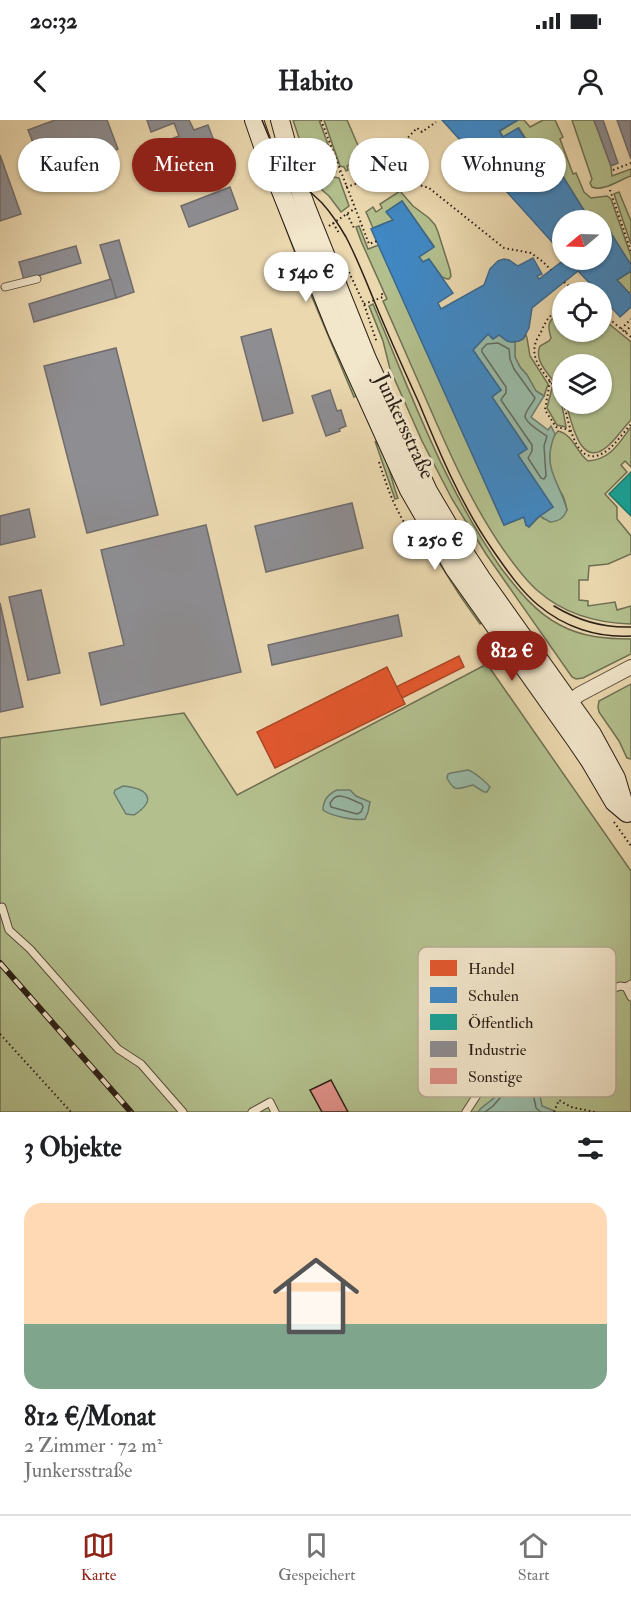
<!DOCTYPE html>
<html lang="de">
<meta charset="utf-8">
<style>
:root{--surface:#fff;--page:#f2f2f2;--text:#202124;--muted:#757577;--line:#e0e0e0;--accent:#8f2418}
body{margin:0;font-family:"IM FELL Double Pica",serif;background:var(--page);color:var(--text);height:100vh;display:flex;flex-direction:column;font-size:22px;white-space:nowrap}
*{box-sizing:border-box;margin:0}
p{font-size:20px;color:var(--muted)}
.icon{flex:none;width:33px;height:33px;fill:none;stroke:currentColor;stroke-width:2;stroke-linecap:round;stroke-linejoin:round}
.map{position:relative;height:992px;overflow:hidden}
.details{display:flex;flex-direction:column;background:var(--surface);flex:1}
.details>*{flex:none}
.guide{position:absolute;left:18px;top:18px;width:596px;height:54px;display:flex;gap:12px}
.needle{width:39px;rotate:251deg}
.controls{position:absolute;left:552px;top:90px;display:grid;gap:12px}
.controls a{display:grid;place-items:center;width:60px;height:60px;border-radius:50%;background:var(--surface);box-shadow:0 2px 4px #0004;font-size:30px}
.price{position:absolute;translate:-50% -51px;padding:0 14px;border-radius:21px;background:#fff;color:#222;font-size:20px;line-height:39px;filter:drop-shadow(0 2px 3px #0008)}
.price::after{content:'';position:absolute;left:50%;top:36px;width:18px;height:14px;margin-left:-9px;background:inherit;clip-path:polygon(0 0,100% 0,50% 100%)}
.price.on{background:var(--accent);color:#fff}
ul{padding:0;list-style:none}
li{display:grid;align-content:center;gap:12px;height:318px;padding:0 24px}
li span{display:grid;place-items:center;height:186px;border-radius:18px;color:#555}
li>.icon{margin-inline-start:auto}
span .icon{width:108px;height:108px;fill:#fffc;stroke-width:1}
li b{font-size:26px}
h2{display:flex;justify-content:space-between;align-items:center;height:72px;padding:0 24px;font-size:26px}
.tag{padding:0 21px;border-radius:27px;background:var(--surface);box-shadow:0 2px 4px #0004;font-size:21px;line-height:54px}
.tag.on{background:var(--accent);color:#fff}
.status{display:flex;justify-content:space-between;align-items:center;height:42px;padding:0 30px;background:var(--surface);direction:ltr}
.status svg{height:16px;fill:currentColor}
header{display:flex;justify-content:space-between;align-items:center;height:78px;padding:0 24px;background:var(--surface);font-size:27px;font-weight:700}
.menu{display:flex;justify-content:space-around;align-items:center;height:84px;border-top:2px solid var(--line);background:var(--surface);font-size:16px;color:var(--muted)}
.menu a{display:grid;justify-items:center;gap:3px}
.menu .on{color:var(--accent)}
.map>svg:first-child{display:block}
.green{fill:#b3c08e;stroke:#6f7052;stroke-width:1.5}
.water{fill:#99baa7;stroke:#6d7c6d;stroke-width:1.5}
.shops{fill:#e4572e;stroke:#ac4627;stroke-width:1.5}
.schools{fill:#3f88c5;stroke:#396890;stroke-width:1.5}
.public{fill:#17a398;stroke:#1d7b71;stroke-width:1.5}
.industry{fill:#8d8d92;stroke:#706c6d;stroke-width:1.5}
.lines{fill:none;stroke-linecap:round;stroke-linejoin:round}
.shore{stroke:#626c5e;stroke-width:1.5}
.building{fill:#df9087;stroke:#2b1f16;stroke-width:1.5}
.service-casing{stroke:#5b4d3c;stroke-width:9}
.minor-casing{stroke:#5b4d3c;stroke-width:16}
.secondary-casing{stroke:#2b1f16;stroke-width:20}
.path{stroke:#2b1f16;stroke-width:2;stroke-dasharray:1.5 3;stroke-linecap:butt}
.service{stroke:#f2e6cb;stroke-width:7}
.minor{stroke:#f2e6cb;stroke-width:14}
.secondary{stroke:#f2e6cb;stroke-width:18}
.tram{stroke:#2b1f16;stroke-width:1.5}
.rail-casing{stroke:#2b1f16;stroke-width:6}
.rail{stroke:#f2e6cb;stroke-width:4;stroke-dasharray:11;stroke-linecap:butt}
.labels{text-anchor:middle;stroke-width:6;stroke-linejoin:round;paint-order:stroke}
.street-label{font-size:21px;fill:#2b1f16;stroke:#f2e6cb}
.key{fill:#f2e6cb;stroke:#b6aa95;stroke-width:1.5}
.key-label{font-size:16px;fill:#2b1f16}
</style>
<div class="status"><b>20:32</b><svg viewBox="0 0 49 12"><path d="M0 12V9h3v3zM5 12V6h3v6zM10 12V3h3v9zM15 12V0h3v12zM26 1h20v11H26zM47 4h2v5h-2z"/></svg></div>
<header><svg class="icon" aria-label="back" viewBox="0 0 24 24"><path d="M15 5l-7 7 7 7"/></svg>Habito<svg class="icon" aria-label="person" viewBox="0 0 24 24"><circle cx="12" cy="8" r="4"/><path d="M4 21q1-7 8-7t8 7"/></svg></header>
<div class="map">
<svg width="631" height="992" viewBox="0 0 631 992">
<rect width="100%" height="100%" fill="#ebd8af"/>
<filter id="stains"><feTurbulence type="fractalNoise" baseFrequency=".00333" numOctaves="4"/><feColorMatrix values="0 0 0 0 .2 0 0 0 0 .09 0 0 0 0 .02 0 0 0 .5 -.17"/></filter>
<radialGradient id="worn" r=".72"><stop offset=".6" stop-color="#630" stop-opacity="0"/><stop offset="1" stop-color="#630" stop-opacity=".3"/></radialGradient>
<g class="green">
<path d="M245,0H248L357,275L354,277L309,170Z"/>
<path d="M293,0H319L336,46L308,45Z"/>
<path d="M324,0H347L363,37L347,46L348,50L346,51L344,47L340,46Z"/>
<path d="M518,0H524L530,7L543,0H555L563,17L560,19L573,54L576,53L584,72L591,78L607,76L611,79L631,136V145L604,103L602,104V100H590L562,55L546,64L543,59L549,55L519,8L503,17L500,11Z"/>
<path d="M572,0H594L611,46L612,56L631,49V56C619,60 603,72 592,67L590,63L592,59Z"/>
<path d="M311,53L339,58L349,86L341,92L329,76L314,63Z"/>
<path d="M400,71L413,86L429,98L435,105L438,112L450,150L451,156L449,159H447L442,157L429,139L423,142L419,137L434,126L402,81L387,91L393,100L373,108L366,92L373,87L376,92L382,88L380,84Z"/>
<path d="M619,72L631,101V124L614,74Z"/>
<path d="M359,106L368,129L379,125L504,405L524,397L526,405L529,407L540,396L544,399L567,390C566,386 565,380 563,376C559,369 554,362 552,354C548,341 548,321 558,311C574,315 576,332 588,341C610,340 619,323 631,307V347L625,341L621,345L627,352L605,374L617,387V399L631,416V434L608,444L589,446L588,460H579V480L588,481V486L615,482L617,490L631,486V504C597,503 564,494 538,471C524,459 513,443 503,429C474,387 453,341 433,295C416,257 400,219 383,181L387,179L361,121L356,107Z"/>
<path d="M631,151V172L629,173L617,160Z"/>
<path d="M373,184C411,274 445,368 501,448C517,469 536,493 560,505C582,517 606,519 631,519V534L583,558L576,559L572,557L486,434L452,379L422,321L390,249L383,221L369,186Z"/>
<path d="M557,196H562V212H602V198L631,222V300C623,308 617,318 609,325C580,352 572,302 566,284H602V244H562V274C556,259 532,244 540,226L549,221L551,218C548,208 547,200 557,196Z"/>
<path d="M526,215L527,218L530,236L548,264L544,276L536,271L527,255L520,247L515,237V222L523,219Z"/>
<path d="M552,268L561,280L566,307L557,305L547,288Z"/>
<path d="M375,321C388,333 391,362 398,378L395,379Z"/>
<path d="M414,406L427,420L483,502L480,504L459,474L430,428L411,407Z"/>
<path d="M487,544L631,751V992H0V618L184,593L237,675Z"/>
<path d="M631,564V639L627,638L619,621L599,592L598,587L599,581Z"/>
</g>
<g class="water">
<path d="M488,214L493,219L499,215L507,221L515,222V237L520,247L527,255L536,271L544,276L531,297L548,310L551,306L555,314C541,348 559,360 567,390C563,399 559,401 550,402L540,396L553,387L518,335L527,328L492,277L501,270L473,230Z"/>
<path d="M468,650C473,651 486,662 490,667L487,672H484L473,665C459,668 455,674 447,658L448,654L451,653Z"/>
<path d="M123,666C146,668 159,679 134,695L126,694L114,673L115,670Z"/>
<path d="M337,670H350L356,676L370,682L368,692L365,699C355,701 331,696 323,690C323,680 328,674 337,670Z"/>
<path d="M517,959C533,960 540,971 542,986L557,992H478C481,987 484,986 489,982C501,974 501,963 517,959Z"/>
</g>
<g class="shops">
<path d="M459,536L464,547L402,578L396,567Z"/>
<path d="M387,547L405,584L275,648L257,612Z"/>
</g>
<g class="schools">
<path d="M442,0H518L499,11L503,17L518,8L549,55L543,59L546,64L562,55L590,100H562V133Z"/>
<path d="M402,81L434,127L419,137L423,142L429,139L453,173L438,183L441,189L484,165L490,149L498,141L504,139L509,140L518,146L533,138L542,154L537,156L539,159L564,140H602V104L604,102L631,145V151L617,160L631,175V187L620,197L602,177V172H598L578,151L532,188L529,208L523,219L519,221L511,222L507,221L499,215L493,219L488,214L473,230L501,270L492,277L527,329L518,335L553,387L537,398L529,407L526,405L524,397L504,405L371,109L393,100L386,92Z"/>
</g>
<path class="public" d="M631,352V396L609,374Z"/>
<g class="industry">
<path d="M55,0H107L118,29L46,56L28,10Z"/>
<path d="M147,0H189L194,10L208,5L224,48L172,68L156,25L179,16L174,3L151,12Z"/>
<path d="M594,0H603L618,43L611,46Z"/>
<path d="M617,0H631V39Z"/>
<path d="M0,35L21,94L0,101Z"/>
<path d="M230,67L238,89L189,107L181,86Z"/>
<path d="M119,120L134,172L116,178L100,125Z"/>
<path d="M76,126L81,143L24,160L19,142Z"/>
<path d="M111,159L116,178L34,202L29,184Z"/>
<path d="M271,209L293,293L263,301L241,217Z"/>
<path d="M116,228L158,395L87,413L44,246Z"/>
<path d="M330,270L337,291L341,290L346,306L339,309L340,311L326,316L312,276Z"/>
<path d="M352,383L363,428L266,452L255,406Z"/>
<path d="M29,389L35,417L0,425V396Z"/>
<path d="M206,405L241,552L101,585L89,533L124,525L101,430Z"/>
<path d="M41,470L60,553L28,560L9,477Z"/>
<path d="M0,483L23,587L0,592Z"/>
<path d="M398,495L402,516L272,545L268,525Z"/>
</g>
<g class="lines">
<g class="shore">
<path d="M498,223L509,229L510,239L514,249L535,278C533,283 526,290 525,296C525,303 541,312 547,316L544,326L546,356L544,359L541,358L528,338L532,331V325L501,280L502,278L506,273V267L482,232V229L487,224Z"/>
<path d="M338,676C348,676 353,681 362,684L363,687L361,692L357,694L331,687L330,683L334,678Z"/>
<path d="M485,992L493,986L506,971L518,965C532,968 534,975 536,988L541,992"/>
</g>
</g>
<path class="building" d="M331,960L348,992H322L310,970Z"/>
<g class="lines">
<defs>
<g id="service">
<path d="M5,167L37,159"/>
<path d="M2,787L9,810L30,829L118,929L141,944L183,992"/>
<path d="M631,864L626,867L631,877"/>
<path d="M252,992L270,982L275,992"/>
<path d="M466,992L477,975L485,967L514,946L529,933L586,893L606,876L612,869L620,866L626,867"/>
</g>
<path id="minor" d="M563,586L580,574L631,547"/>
<g id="secondary">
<path d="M254,0L263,26L337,211L409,370L454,448L575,619L590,641L614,682L627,693"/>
<path d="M280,0L296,59L306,87L367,239L428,371L464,432L481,458L592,614L616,658L625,688"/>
</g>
</defs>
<use href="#service" class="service-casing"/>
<use href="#minor" class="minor-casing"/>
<use href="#secondary" class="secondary-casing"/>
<g class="path">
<path d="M321,0L369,124L377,121"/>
<path d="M308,48L340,52"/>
<path d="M613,50L631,43"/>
<path d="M368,60L417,8L422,12L436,2"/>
<path d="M346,67L368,60L413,63L429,68L504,128L531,133L542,141L551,150"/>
<path d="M610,70L631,131"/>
<path d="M347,94L354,108"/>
<path d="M333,103L339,113"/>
<path d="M329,106L354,89"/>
<path d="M347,148L364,184L377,223"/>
<path d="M564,162L576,172"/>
<path d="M364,184L383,177L381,171"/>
<path d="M562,188C551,193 546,200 541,212C539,216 536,220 535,225C530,245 554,262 562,278"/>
<path d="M602,193L631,217"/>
<path d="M621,209L631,199"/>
<path d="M625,212L631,206"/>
<path d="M550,261L545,290L556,307L566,309L571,312"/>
<path d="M564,284C569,304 577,355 609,329C617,322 624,312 631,304"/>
<path d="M379,342C391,379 399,401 426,431"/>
<path d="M614,702L631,726"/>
<path d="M0,914L71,992"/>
<path d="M554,992L559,980L571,987L595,992"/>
</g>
<use href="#service" class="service"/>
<use href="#minor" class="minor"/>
<use href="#secondary" class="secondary"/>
<g class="tram">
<path d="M262,0C270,22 280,41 296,59C304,67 314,75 322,83C331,93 339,105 346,117C357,138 366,161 375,183C389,217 404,250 419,283C440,334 461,384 492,429C506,449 520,470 538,485C564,507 597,518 631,516"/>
<path d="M554,486C577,500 604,508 631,507"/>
</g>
<defs>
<path id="rail" d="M0,843L131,992"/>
</defs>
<use href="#rail" class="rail-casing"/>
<use href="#rail" class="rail"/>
</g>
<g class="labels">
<g class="street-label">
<text transform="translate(405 306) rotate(65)" y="7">Junkersstraße</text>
</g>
</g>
<rect x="418" y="827" width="198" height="150" rx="9" class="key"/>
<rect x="430" y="840" width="27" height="16" fill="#e4572e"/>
<rect x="430" y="867" width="27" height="16" fill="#3f88c5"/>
<rect x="430" y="894" width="27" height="16" fill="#17a398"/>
<rect x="430" y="921" width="27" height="16" fill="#8d8d92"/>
<rect x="430" y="948" width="27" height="16" fill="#df9087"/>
<g class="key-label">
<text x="468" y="854">Handel</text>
<text x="468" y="881">Schulen</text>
<text x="468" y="908">Öffentlich</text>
<text x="468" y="935">Industrie</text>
<text x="468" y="962">Sonstige</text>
</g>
<rect width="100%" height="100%" filter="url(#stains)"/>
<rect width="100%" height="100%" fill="url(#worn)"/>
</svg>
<div class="controls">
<a><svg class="needle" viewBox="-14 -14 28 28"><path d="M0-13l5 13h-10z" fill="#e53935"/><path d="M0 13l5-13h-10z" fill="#757577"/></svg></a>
<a><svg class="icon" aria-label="locate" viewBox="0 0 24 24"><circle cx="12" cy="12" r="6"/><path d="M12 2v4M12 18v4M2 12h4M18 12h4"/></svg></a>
<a><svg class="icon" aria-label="layers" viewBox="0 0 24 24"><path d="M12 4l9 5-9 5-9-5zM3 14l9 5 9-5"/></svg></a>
</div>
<b class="price" style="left:306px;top:183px">1 540 €</b>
<b class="price" style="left:435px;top:451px">1 250 €</b>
<b class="price on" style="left:512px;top:562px">812 €</b>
<div class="guide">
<a class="tag">Kaufen</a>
<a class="tag on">Mieten</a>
<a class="tag">Filter</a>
<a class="tag">Neu</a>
<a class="tag">Wohnung</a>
</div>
</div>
<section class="details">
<h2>3 Objekte<svg class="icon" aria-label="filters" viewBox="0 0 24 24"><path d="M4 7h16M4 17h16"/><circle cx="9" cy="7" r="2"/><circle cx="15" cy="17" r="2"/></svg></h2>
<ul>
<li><span style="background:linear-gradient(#ffd9b3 65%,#7fa58c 0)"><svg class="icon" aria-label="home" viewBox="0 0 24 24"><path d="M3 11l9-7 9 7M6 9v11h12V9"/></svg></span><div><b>812 €/Monat</b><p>2 Zimmer · 72 m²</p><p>Junkersstraße</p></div></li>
</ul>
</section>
<nav class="menu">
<a class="on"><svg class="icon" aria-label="map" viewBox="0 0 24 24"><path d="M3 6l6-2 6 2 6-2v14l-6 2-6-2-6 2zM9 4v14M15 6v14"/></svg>Karte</a>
<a><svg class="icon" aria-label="saved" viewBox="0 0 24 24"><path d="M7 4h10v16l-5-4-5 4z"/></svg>Gespeichert</a>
<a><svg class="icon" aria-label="home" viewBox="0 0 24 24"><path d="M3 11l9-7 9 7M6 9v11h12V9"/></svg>Start</a>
</nav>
